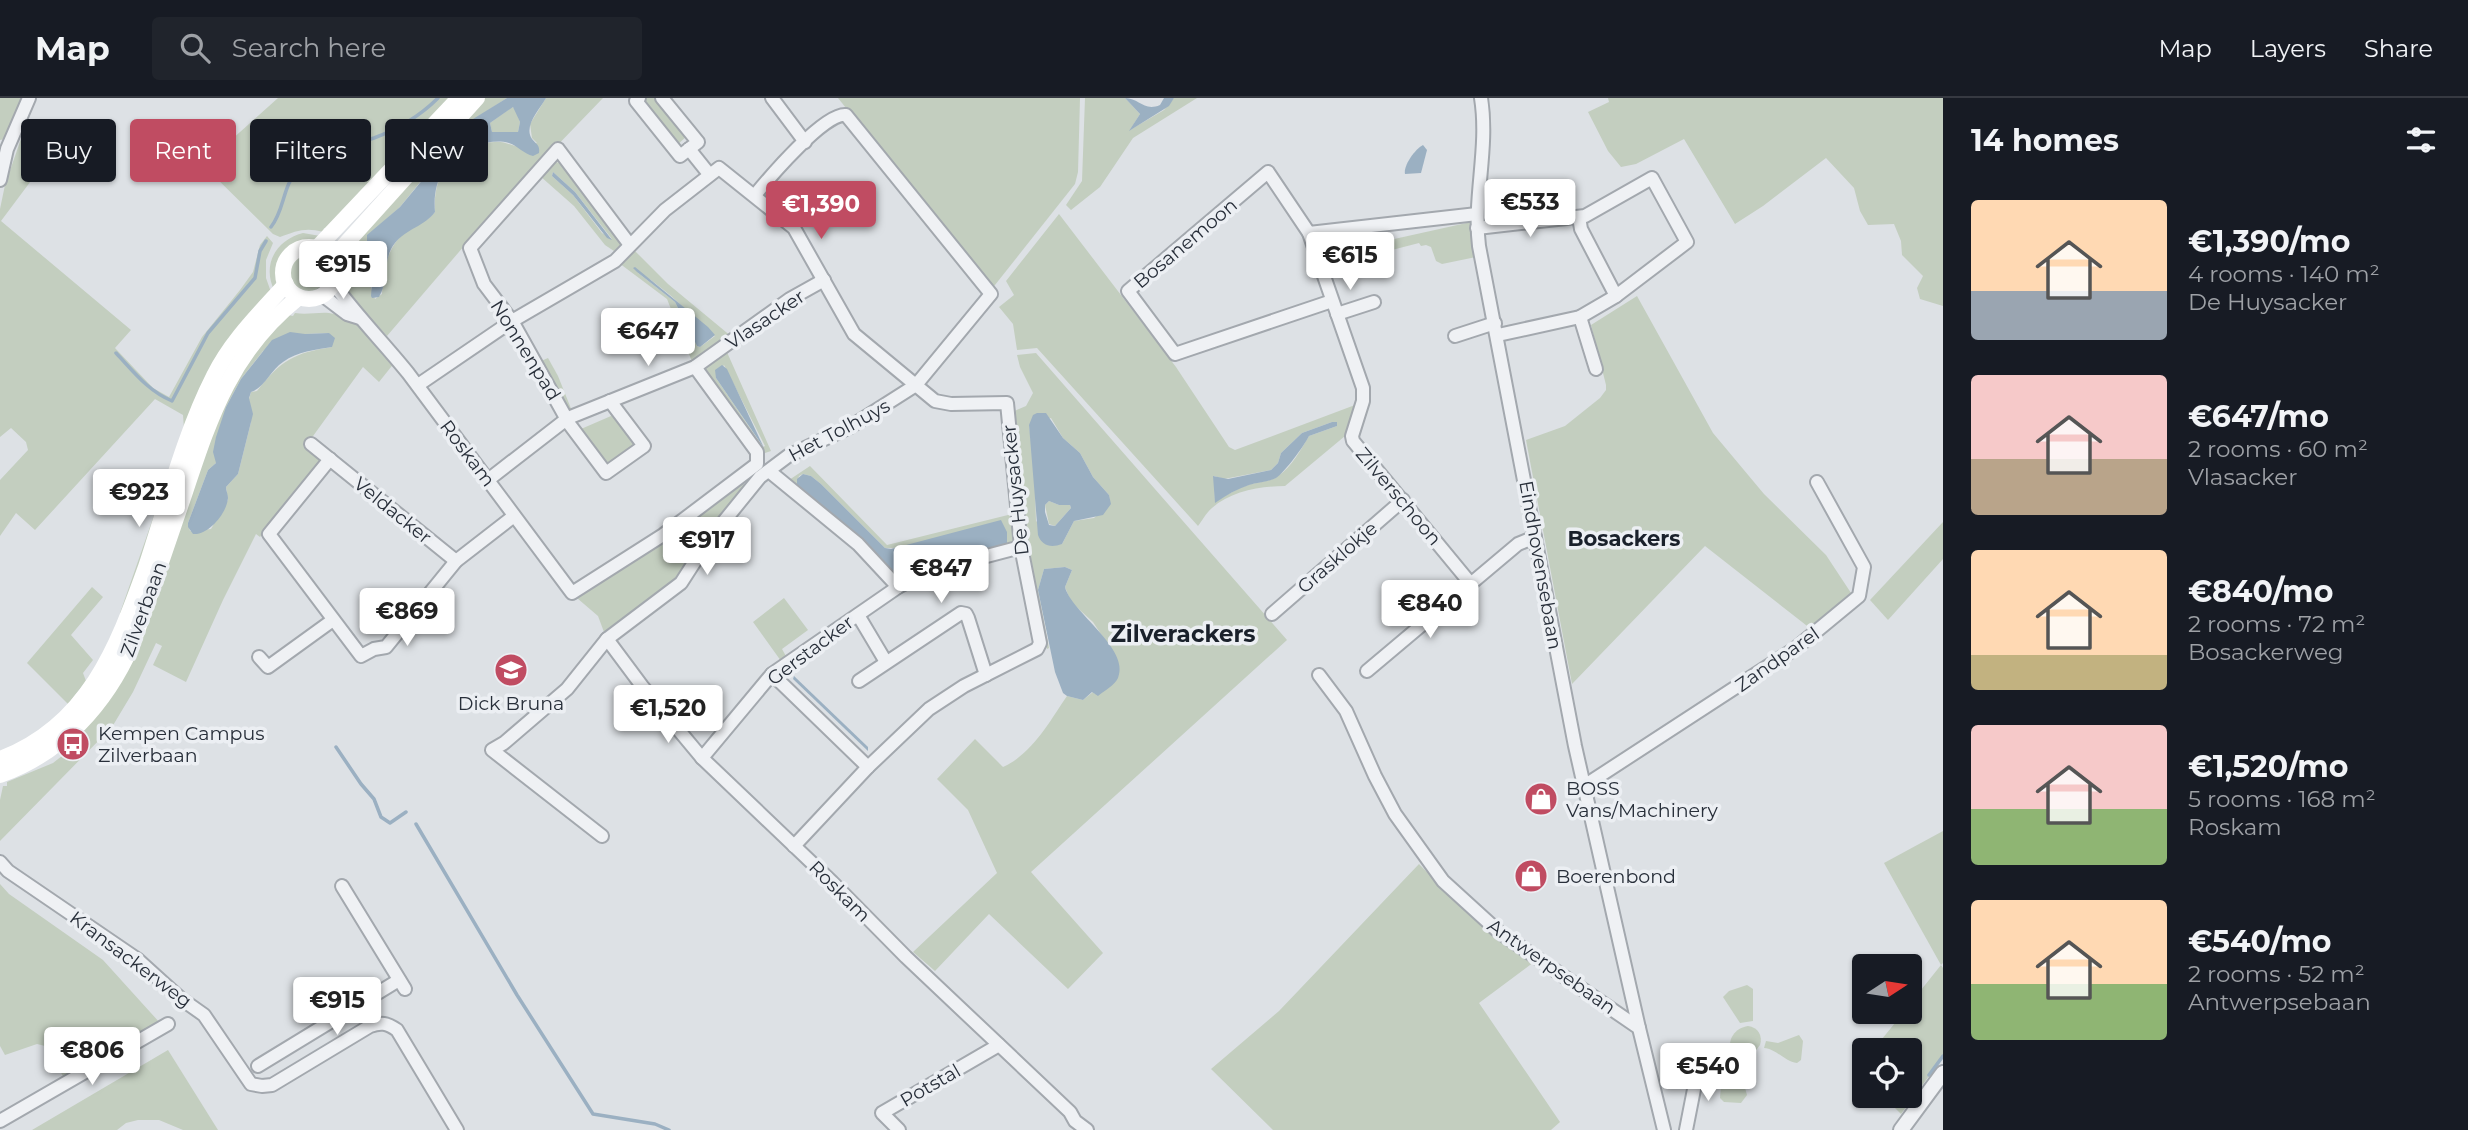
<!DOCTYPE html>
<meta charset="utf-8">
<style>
:root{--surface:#171b24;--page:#20242c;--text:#f1f3f6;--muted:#9ea1a6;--line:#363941;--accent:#c04c62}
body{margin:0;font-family:Montserrat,sans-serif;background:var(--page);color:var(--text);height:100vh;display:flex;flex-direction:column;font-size:26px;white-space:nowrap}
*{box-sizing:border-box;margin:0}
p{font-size:23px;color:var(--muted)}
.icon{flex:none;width:38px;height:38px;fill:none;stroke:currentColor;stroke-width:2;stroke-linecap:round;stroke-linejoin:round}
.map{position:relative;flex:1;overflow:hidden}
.side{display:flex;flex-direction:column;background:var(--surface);width:525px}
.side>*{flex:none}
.banner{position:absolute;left:21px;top:21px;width:665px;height:63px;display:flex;gap:14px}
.needle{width:46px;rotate:78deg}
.tools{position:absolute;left:1852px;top:856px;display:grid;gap:14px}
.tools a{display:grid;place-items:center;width:70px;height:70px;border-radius:7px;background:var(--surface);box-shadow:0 2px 5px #0004;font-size:35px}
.price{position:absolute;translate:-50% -60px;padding:0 16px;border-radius:7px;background:#fff;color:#222;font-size:23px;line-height:46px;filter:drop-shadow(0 2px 4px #0008)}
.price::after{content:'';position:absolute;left:50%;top:42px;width:21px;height:16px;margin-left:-10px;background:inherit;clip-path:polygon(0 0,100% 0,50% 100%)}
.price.selected{background:var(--accent);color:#fff}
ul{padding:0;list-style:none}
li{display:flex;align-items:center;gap:21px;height:175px;padding:0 28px}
li span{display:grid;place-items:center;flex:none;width:196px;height:140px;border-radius:7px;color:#555}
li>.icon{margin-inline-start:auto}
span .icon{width:84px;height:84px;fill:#fffc;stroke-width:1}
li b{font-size:30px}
h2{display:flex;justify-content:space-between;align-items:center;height:84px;padding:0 28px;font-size:30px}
.tag{padding:0 24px;border-radius:7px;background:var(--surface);box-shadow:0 2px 5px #0004;font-size:24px;line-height:63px}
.tag.selected{background:var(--accent);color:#fff}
header{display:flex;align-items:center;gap:42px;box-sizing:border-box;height:98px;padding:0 35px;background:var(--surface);border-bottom:2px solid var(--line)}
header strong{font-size:33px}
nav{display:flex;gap:38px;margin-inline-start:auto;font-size:24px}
.search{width:490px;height:63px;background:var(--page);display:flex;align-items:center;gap:18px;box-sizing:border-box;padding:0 24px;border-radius:7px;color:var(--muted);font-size:26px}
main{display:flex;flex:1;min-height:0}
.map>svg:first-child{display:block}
.green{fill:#c3cebf;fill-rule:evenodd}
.water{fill:#9bb0c2;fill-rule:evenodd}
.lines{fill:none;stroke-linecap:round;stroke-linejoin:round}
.stream{stroke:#9bb0c2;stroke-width:3.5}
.minor-casing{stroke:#a3a8ae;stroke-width:16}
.tertiary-casing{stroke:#a3a8ae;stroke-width:18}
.minor{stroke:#eff1f4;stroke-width:12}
.tertiary{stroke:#eff1f4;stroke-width:14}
.secondary{stroke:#fff;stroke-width:16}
.labels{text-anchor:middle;stroke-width:7;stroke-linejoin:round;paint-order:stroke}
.street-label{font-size:19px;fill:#282f3a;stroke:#eceff3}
.poi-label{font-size:19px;fill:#282f3a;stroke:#eceff3;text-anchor:start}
.neighbourhood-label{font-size:21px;font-weight:bold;fill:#1a212b;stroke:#eceff3}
.quarter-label{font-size:23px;font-weight:bold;fill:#1a212b;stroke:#eceff3}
</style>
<header>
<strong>Map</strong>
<div class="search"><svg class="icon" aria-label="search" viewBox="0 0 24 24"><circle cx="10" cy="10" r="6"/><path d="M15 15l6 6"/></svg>Search here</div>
<nav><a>Map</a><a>Layers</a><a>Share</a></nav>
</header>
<main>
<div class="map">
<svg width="1943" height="1032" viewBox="0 0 1943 1032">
<rect width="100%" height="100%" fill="#dde1e5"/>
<g class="green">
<path d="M0,0H24L5,41L0,42Z"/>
<path d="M278,0H455L328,131L324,130L323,134C306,129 296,133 280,139L273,136L203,67Z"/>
<path d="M481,0H507L473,22L463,31L400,109L381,126L367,147L372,165L371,190L375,201L382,196C384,170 387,145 411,130C420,124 428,123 435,114C432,76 454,46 494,44C502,43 508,46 515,48C521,49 530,46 537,45L532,40L530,26L546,0H603L522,84L518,85L387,238L348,196L352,172L347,154Z"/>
<path d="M645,0H656L687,38L677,47L643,2Z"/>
<path d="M838,0H1080L1078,74L1075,86L991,192Z"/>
<path d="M1085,0H1125L1140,16L1130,32L1164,12L1174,0H1197L1133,40L1100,89L1071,112L1066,107L1082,83Z"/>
<path d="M1608,0H1943V208L1920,201L1917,190L1923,178L1902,157L1901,143L1894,126L1868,127L1860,113L1854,90L1826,60L1763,108L1735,126L1684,41L1636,66L1621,69L1608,53L1588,14L1609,4Z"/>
<path d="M512,9L515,10L520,24L518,34H492L490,25Z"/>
<path d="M23,35L60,44L1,123L131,232L115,250L153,290L169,299L202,239L240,192L253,174L260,147L267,138L273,145L266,162V180L272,197L239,234L125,519L120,515L184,331L183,317L155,301L35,432L16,415L0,438V382L28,352L26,344L11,330L0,339V111L5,87Z"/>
<path d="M555,64L561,65L566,71L567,75L590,106L595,107L621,146L614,153L605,147L574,108L540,78ZM553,74L575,94L612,141L602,135L573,97L552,78Z"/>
<path d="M1059,116L1176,269L1229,349L1235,352L1355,307L1345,338L1285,388C1261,388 1231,393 1212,410C1206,415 1202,423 1198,428L1037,250L1017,252L1013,226L999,209L1014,197L1006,183ZM1332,324H1335L1337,328L1309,338C1301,351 1292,369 1278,378C1272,383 1259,384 1251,386C1238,390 1226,397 1215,404L1214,378L1224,381L1271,372L1278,365L1281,355L1302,335Z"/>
<path d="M1471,124L1476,159L1442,166L1436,163L1431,149L1426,147L1421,148L1419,145L1334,167L1331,155Z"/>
<path d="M303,135L326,139C307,146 280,142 277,171C276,179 277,185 275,194C261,167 276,142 303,135Z"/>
<path d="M633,151L668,186L732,239L693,266L667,201L619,165ZM637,174L651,182L670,197L715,238L700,249L697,248L675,204Z"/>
<circle cx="309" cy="174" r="19"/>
<path d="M1637,198L1713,335L1764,396L1826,457L1853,498L1811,531L1705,448L1572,586L1526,342L1565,328L1600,300L1606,292V287L1591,227Z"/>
<path d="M295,215C307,217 318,214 329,215C357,219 377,244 395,264L379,284L363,269L308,345L324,360L260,439L256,436L223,502L186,584L153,567L162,548L156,545L133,594L112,629L0,743V702L3,688H7V684L53,665L81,643L78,639L101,609L237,271L288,217L293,218ZM329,235L332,249C294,255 281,262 257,293L251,294L249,301L251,324L238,376L226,389L228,402L211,431L190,433L188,425L208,372L216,365L226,309L241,281L263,253L305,236Z"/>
<path d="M726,252L771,353L762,356L703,276L704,269ZM724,267L765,348L763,349L716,280Z"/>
<path d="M1036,255L1287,542L1031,774L1103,855L1068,891L989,816L935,873L913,854L997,775L968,712L937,681L975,641L1003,669C1032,656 1050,623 1067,598L1083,602L1093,594L1095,596L1116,559L1093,524L1071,504L1065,489L1072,472L1065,469L1044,471L1038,492L1049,550L1047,551L1046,546L1029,468L1012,314L1026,308L1033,295L1020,269L1017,257ZM1051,320L1063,340L1080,355L1093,379L1109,397L1110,406L1094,420L1074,423L1062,446L1036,423L1034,366L1029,327Z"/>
<path d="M548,260L558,278L572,313L567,310L541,263Z"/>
<path d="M608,308L640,347L606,371L575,325L577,323L581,331L611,318Z"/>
<path d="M810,368L887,447L1012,416L1016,445L901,486L789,382ZM803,376L811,378L821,386L885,450L1005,448L928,466L906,479L805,395L797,386L799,378Z"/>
<path d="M742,385L746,387L680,480L606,535L604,534L598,518L577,500V496Z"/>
<path d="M1049,403L1059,407H1070L1071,410L1055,428L1049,426L1045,407Z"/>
<path d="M1943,424V461L1888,522L1870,502Z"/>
<path d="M92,489L103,499L71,537L93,562L83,575L86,583L68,606L27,565Z"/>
<path d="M784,500L808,532L782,551L787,560L781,563L753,524Z"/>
<path d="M1943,733V865L1941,867L1943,870V959L1901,1016L1883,998H1909V952H1873L1904,914H1909V907L1941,867L1884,765Z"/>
<path d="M1419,766L1468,816L1534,864L1479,905L1560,1024L1551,1032H1273L1211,971L1279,913Z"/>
<path d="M0,786L9,796L103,862L160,925L66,983L45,948L37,946L5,957L0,948Z"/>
<path d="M1747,887L1753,891V923L1740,925L1723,899L1729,893Z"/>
<path d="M1748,928C1758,929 1763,938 1760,947L1750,960L1738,961L1731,954C1727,941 1735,930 1748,928Z"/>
<path d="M1799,937L1803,943L1801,962L1797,965C1785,964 1777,951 1764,950L1766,943L1778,945Z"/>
<path d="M168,952L218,1032H183L159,1022H138L126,1025L117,1032H32Z"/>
<path d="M1734,965L1743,967L1741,975L1747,997L1741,1005L1724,1004L1720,1000L1721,988Z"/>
</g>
<g class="water">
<path d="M507,0H546C540,11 523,28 532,41C537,47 540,47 539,55L533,58C524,56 518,48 509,45C499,42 487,44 477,47C446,56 432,83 435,114C425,128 406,131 395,145C382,161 389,183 379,199L372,200L371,198L373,172L367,147V137L400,109L473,21ZM513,9L520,24L518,34H492L490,25Z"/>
<path d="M1125,0C1139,0 1144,14 1160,7L1164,0H1174L1169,8L1129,33L1140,16Z"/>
<path d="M1423,47L1427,52L1421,75L1405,76C1403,68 1415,51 1423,47Z"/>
<path d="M553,74L575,94L612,142L607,140L573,97L552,78Z"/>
<path d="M635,169L708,229L715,237L700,249L697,248L675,204L637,174L633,170Z"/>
<path d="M290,234L305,236L329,235L335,240L332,249C315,252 298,253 283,264C271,272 264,290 251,294L249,300L253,316L238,376L226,389C226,393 228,396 228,400C227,415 208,438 193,436L188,429V425L208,372L216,365L213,354L216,339L226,309L241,281L272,242Z"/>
<path d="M722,267L727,271L764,350L716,280L715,272Z"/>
<path d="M1037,315H1046L1063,340L1080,355L1093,379L1109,397L1111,406L1103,417L1074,423L1062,446C1051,450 1042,448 1038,437L1029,327L1033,317ZM1049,403L1059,407H1070L1071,410L1055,428L1049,427L1045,414V407Z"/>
<path d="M1332,324H1337V328L1309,338C1304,348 1285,374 1276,380C1268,384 1257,384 1249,387C1237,391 1226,397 1215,405L1213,378L1228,381L1271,372L1278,365L1281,355L1302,335Z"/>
<path d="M803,376L811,378L821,386L885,450L891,451L1001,422L1007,434V445L924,468L906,479L898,480L854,437L800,391L797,386V381Z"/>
<path d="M1065,469L1072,472L1065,489C1071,514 1131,551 1118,580C1115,587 1104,593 1098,598L1092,594L1083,602L1067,598L1063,595L1055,574L1038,492L1044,471Z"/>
<path d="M794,578L868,649V653L793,581Z"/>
</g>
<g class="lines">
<g class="stream">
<path d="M271,129C285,112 282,87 299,71C318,53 350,48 374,40C398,31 420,18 438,0"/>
<path d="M116,255C134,274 148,293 172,303L208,235L255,180L260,153L266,143"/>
<path d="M336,649L361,686L374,701L381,719L390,725L406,714"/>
<path d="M416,726L517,897L593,1016L655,1026L669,1032"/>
<path d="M1929,977L1943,958"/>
</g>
<defs>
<g id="minor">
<path d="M639,0L636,3L680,58L698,44L662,0"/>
<path d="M772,0L805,44"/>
<path d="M1481,0C1489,50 1473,99 1479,148L1575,648L1639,930"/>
<path d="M689,51L709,76"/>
<path d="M0,82L7,51L29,0"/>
<path d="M1579,119L1581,131L1616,198"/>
<path d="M1477,130L1585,118L1652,80L1687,144L1616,198L1580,219L1498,237"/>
<path d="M1309,135L1477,116"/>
<path d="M333,185C356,217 383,244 408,275L572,495L663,437L757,366V354L695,269"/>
<path d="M322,197L347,216L360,220"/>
<path d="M1332,203L1175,256L1128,193L1268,74L1309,135L1363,290V303L1352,338L1353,343L1471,486"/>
<path d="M1337,216L1374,204"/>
<path d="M1580,219L1596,271"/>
<path d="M1455,238L1495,225"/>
<path d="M418,287L512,223L615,163L665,112L719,70L794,130L854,236L935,303L951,306L1007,305L1021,449L1040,545L1037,551L964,588L929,611L868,669L794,748"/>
<path d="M610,303L644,348L606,375L570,327L512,223L484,186L470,150L558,51L630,147"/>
<path d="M311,346L456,463"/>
<path d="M330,361L269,436L361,558L374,551L386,549L456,463L514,418"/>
<path d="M769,373L858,446L898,489"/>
<path d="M488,382L568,320L695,269L790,201L824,182"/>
<path d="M1272,516L1403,402"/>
<path d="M858,517L886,564"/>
<path d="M607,541L642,588L702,660L832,784L906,859L1070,1014L1075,1023L1087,1032"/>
<path d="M259,559L268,569L333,522"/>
<path d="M1367,573L1518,446L1535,439"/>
<path d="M772,576L868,669"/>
<path d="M1319,577L1346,613L1375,678L1395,716L1443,783L1499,834L1639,930L1664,1032"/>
<path d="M859,583L961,515L966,516L968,520L986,577"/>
<path d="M702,660L772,576L898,489L926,474L1021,449"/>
<path d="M1584,688L1796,550L1859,498L1864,469L1817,384"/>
<path d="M602,738L492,652L504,645L567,591L607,541L681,485L708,443L760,379L788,358L850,329L916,287L991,196L846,17C825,14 769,80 755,97"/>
<path d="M0,764L8,773L137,861L180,900L204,917L251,986L262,988L272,987L370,928C381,924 387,925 397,932L457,1032"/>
<path d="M342,788L405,891"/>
<path d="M258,968L399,882"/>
<path d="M0,1023L168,926"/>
<path d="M899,1032L882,1015L999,947"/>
<path d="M1686,1032L1698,971"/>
</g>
<path id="tertiary" d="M1901,1032L1943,975"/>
</defs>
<use href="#minor" class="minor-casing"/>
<use href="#tertiary" class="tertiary-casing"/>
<use href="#minor" class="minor"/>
<use href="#tertiary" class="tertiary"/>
<g class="secondary">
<circle cx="309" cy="175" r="26"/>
<path d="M317,150L459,0"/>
<path d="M331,162L477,0"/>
<path d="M0,661C88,628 117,550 146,469C167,406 184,337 214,278C231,243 260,215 286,186"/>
<path d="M0,677C62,655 106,606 132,547C150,498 166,449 183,400C210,319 230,254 299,199"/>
</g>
</g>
<defs>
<symbol id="school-disc" viewBox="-11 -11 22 22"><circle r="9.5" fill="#c04c62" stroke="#eceff3"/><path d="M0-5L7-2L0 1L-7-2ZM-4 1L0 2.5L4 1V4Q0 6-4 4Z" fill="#fff"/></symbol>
<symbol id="bus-disc" viewBox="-11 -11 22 22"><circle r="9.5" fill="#c04c62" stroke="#eceff3"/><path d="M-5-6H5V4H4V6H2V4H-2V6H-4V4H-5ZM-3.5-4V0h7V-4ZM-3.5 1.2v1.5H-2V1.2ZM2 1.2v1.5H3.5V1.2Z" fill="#fff"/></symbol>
<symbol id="shop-disc" viewBox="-11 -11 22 22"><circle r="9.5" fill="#c04c62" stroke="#eceff3"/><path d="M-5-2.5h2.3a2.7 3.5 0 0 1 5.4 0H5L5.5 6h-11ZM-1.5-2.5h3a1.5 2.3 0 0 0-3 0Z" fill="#fff"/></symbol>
</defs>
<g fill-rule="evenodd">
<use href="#school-disc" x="492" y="553" width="38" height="38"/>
<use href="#bus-disc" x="54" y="627" width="38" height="38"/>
<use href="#shop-disc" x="1522" y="682" width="38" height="38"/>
<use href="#shop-disc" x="1512" y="759" width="38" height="38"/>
</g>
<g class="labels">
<g class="street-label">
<text transform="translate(1185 145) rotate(-40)" y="7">Bosanemoon</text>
<text transform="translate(765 221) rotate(-34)" y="7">Vlasacker</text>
<text transform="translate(526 252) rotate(58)" y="7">Nonnenpad</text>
<text transform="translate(839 332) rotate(-28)" y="7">Het Tolhuys</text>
<text transform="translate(468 355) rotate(53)" y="7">Roskam</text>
<text transform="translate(1015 392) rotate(-96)" y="7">De Huysacker</text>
<text transform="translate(1399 398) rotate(50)" y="7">Zilverschoon</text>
<text transform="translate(393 412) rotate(39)" y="7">Veldacker</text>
<text transform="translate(1337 459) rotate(-41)" y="7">Grasklokje</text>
<text transform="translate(1541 467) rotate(80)" y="7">Eindhovensebaan</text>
<text transform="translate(143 511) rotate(-70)" y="7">Zilverbaan</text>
<text transform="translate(810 552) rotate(-37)" y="7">Gerstacker</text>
<text transform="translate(1777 561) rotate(-35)" y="7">Zandparel</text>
<text transform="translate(840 793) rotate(45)" y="7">Roskam</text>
<text transform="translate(131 861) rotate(37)" y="7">Kransackerweg</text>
<text transform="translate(1552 868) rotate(35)" y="7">Antwerpsebaan</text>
<text transform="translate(930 987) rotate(-30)" y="7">Potstal</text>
</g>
<g class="poi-label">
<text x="511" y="612" text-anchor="middle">Dick Bruna</text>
<text x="98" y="642">Kempen Campus<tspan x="98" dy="22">Zilverbaan</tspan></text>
<text x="1566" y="697">BOSS<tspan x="1566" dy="22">Vans/Machinery</tspan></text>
<text x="1556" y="785">Boerenbond</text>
</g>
<g class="neighbourhood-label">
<text x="1624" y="448">Bosackers</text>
</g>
<g class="quarter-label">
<text x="1183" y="544">Zilverackers</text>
</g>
</g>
</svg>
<div class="tools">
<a><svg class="needle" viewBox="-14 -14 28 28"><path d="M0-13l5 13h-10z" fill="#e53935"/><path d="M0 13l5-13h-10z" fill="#9ea1a6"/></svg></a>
<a><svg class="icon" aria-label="locate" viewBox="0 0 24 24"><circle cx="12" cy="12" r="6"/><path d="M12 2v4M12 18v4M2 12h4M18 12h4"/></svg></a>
</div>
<b class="price" style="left:1530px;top:141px">€533</b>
<b class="price selected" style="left:821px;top:143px">€1,390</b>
<b class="price" style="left:1350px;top:194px">€615</b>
<b class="price" style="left:343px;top:203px">€915</b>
<b class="price" style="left:648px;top:270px">€647</b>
<b class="price" style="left:139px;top:431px">€923</b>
<b class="price" style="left:707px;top:479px">€917</b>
<b class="price" style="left:941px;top:507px">€847</b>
<b class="price" style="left:1430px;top:542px">€840</b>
<b class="price" style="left:407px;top:550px">€869</b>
<b class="price" style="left:668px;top:647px">€1,520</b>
<b class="price" style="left:337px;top:939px">€915</b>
<b class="price" style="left:92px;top:989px">€806</b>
<b class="price" style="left:1708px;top:1005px">€540</b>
<div class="banner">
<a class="tag">Buy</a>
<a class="tag selected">Rent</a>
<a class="tag">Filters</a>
<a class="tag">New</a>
</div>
</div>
<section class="side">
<h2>14 homes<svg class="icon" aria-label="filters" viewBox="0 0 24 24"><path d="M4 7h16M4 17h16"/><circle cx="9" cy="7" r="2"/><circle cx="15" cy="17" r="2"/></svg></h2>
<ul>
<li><span style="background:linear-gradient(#ffd9b3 65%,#9aa5b1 0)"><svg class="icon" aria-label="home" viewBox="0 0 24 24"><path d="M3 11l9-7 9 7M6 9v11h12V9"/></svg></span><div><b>€1,390/mo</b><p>4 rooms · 140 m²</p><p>De Huysacker</p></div></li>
<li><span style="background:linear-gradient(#f6c9c9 60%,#b9a48a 0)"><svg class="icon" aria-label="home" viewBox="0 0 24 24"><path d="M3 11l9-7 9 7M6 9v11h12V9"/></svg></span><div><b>€647/mo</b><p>2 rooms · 60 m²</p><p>Vlasacker</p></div></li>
<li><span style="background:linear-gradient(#ffd9b3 75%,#c2b280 0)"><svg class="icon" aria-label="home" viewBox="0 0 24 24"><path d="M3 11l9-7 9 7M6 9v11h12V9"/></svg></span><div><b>€840/mo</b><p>2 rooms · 72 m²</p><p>Bosackerweg</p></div></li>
<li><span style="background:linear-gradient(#f6c9c9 60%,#8fb573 0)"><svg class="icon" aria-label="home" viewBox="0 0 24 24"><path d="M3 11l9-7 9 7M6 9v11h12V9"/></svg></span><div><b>€1,520/mo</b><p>5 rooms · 168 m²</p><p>Roskam</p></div></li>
<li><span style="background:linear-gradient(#ffd9b3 60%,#8fb573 0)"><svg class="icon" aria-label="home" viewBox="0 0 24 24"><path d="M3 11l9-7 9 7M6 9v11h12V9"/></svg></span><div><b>€540/mo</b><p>2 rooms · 52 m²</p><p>Antwerpsebaan</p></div></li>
</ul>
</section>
</main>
